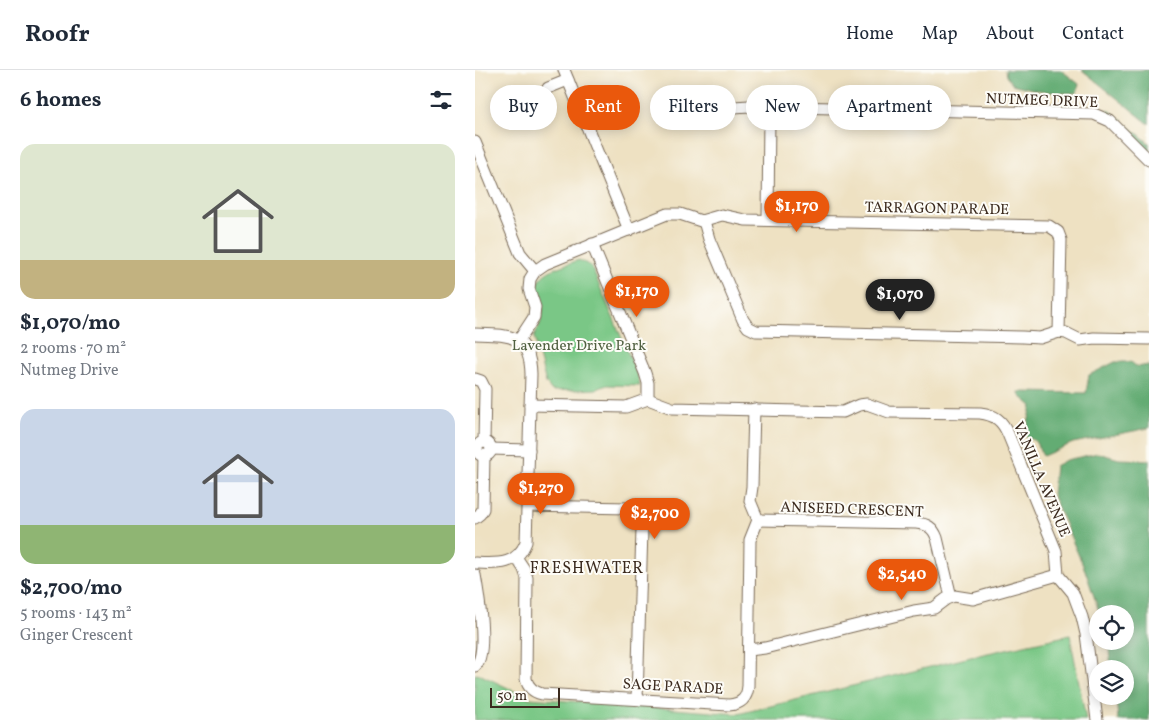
<!DOCTYPE html>
<meta charset="utf-8">
<style>
:root{--surface:#fff;--page:#f2f2f3;--text:#1f2937;--muted:#747a83;--line:#e0e1e3;--accent:#ea580c}
body{margin:0;font-family:Vollkorn,serif;background:var(--page);color:var(--text);height:100vh;display:flex;flex-direction:column;font-size:19px;white-space:nowrap}
*{box-sizing:border-box;margin:0}
p{font-size:16px;color:var(--muted)}
.icon{flex:none;width:28px;height:28px;fill:none;stroke:currentColor;stroke-width:2;stroke-linecap:round;stroke-linejoin:round}
.map{position:relative;flex:1;overflow:hidden}
.drawer{display:flex;flex-direction:column;background:var(--surface);width:475px}
.drawer>*{flex:none}
.banner{position:absolute;left:15px;top:15px;width:475px;height:45px;display:flex;gap:10px}
.buttons{position:absolute;left:614px;top:535px;display:grid;gap:10px}
.buttons a{display:grid;place-items:center;width:45px;height:45px;border-radius:50%;background:var(--surface);box-shadow:0 2px 12px #0003;font-size:25px}
.scale{position:absolute;left:15px;bottom:12px;width:70px;box-sizing:border-box;padding-left:5px;border:2px solid #3b2a1e;border-top:0;font-size:14px;line-height:18px;white-space:nowrap;color:#3b2a1e;-webkit-text-stroke:4px #fdfcf7;paint-order:stroke}
.price{position:absolute;translate:-50% -42px;padding:0 11px;border-radius:18px;background:var(--accent);color:#fff;font-size:16px;line-height:32px;filter:drop-shadow(0 1px 2px #0008)}
.price::after{content:'';position:absolute;left:50%;top:30px;width:15px;height:11px;margin-left:-8px;background:inherit;clip-path:polygon(0 0,100% 0,50% 100%)}
.price.current{background:#222;color:#fff}
ul{padding:0;list-style:none}
li{display:grid;align-content:center;gap:10px;height:265px;padding:0 20px}
li span{display:grid;place-items:center;height:155px;border-radius:15px;color:#555}
li>.icon{margin-inline-start:auto}
span .icon{width:90px;height:90px;fill:#fffc;stroke-width:1}
li b{font-size:21px}
h2{display:flex;justify-content:space-between;align-items:center;height:60px;padding:0 20px;font-size:21px}
.chip{padding:0 18px;border-radius:22px;background:var(--surface);box-shadow:0 2px 12px #0003;font-size:18px;line-height:45px}
.chip.current{background:var(--accent);color:#fff}
header{display:flex;align-items:center;gap:30px;box-sizing:border-box;height:70px;padding:0 25px;background:var(--surface);border-bottom:1px solid var(--line)}
header strong{font-size:24px}
nav{display:flex;gap:28px;margin-inline-start:auto;font-size:18px}
main{display:flex;flex:1;min-height:0}
.map>svg:first-child{display:block}
.green{fill:#7ac786;stroke:#5a7852}
.forest{fill:#63ac73;stroke:#4f6b48}
.lines{fill:none;stroke-linecap:round;stroke-linejoin:round}
.minor-casing{stroke:#7a6a57;stroke-width:13}
.minor{stroke:#fff;stroke-width:11}
.labels{text-anchor:middle;stroke-width:4;stroke-linejoin:round;paint-order:stroke}
.street-label{font-size:15px;fill:#3b2a1e;stroke:#fdfcf7}
.park-label{font-size:15px;fill:#516142;stroke:#fdfcf7}
.neighbourhood-label{font-size:16px;letter-spacing:1px;fill:#3b2a1e;stroke:#fdfcf7}
</style>
<header>
<strong>Roofr</strong>
<nav><a>Home</a><a>Map</a><a>About</a><a>Contact</a></nav>
</header>
<main>
<section class="drawer">
<h2>6 homes<svg class="icon" aria-label="filters" viewBox="0 0 24 24"><path d="M4 7h16M4 17h16"/><circle cx="9" cy="7" r="2"/><circle cx="15" cy="17" r="2"/></svg></h2>
<ul>
<li><span style="background:linear-gradient(#dfe7d0 75%,#c2b280 0)"><svg class="icon" aria-label="home" viewBox="0 0 24 24"><path d="M3 11l9-7 9 7M6 9v11h12V9"/></svg></span><div><b>$1,070/mo</b><p>2 rooms · 70 m²</p><p>Nutmeg Drive</p></div></li>
<li><span style="background:linear-gradient(#c9d6e8 75%,#8fb573 0)"><svg class="icon" aria-label="home" viewBox="0 0 24 24"><path d="M3 11l9-7 9 7M6 9v11h12V9"/></svg></span><div><b>$2,700/mo</b><p>5 rooms · 143 m²</p><p>Ginger Crescent</p></div></li>
</ul>
</section>
<div class="map">
<svg width="674" height="650" viewBox="0 0 674 650">
<rect width="100%" height="100%" fill="#fdfcf7"/>
<filter id="ink" filterUnits="userSpaceOnUse"><feTurbulence type="fractalNoise" baseFrequency=".02" numOctaves="2"/><feDisplacementMap in="SourceGraphic" scale="10" xChannelSelector="R" yChannelSelector="G"/><feConvolveMatrix kernelMatrix="1 2 1 2 8 2 1 2 1" color-interpolation-filters="sRGB"/></filter>
<filter id="wash" filterUnits="userSpaceOnUse"><feTurbulence type="fractalNoise" baseFrequency=".0096" numOctaves="4" result="noise"/><feDisplacementMap in="SourceGraphic" scale="20" xChannelSelector="R" yChannelSelector="G"/><feGaussianBlur stdDeviation="1.12" result="paint"/><feColorMatrix in="noise" values="0 0 0 0 0 0 0 0 0 0 0 0 0 0 0 0 0 1.4 0 .05"/><feComposite in="paint" operator="in"/></filter>
<g filter="url(#wash)">
<rect width="100%" height="100%" fill="#eee1c2"/>
<g class="green">
<path d="M104,190L116,196L163,306L165,316L132,315L121,319L77,321L71,313L59,267C63,258 68,250 68,241C67,227 56,214 70,204C79,197 93,194 104,190Z"/>
<path d="M595,565L611,650H0V604L6,605L54,628L263,644L504,585Z"/>
</g>
<g class="forest">
<path d="M530,0H586L604,14L602,23C579,24 559,20 537,14L531,6Z"/>
<path d="M607,0H674V54Z"/>
<path d="M633,39L674,73V85L662,76V68H656L631,44Z"/>
<path d="M640,292H656L662,297L674,295V358L598,373L568,386L560,371L550,366L557,336L545,326L544,322L611,323L614,305Z"/>
<path d="M623,383L644,389L674,390V650H643L641,626H650V599H636L633,571H650V544H625L610,500L577,424L580,396L591,390Z"/>
</g>
</g>
<g filter="url(#ink)">
<g class="lines">
<defs>
<g id="minor">
<path d="M89,0L154,160"/>
<path d="M73,18L93,10"/>
<path d="M234,37H259L274,36L294,43L315,37L619,44L635,51L674,90"/>
<path d="M0,72L45,183L60,201"/>
<path d="M293,150L294,43"/>
<path d="M229,151L234,169L268,250L273,257L281,261L547,267L565,268L584,262L591,263L605,270L619,268L674,269"/>
<path d="M117,174L170,303L173,313V329"/>
<path d="M0,264C33,265 55,263 56,304L51,472C42,496 22,494 0,493"/>
<path d="M44,270L59,247L60,237L54,219L55,209L60,201L70,194L192,144H205L226,151L247,145L270,150L574,156L583,162L586,170L584,262"/>
<path d="M0,309L6,311L10,319L9,372"/>
<path d="M55,335L151,337L173,329L197,338L368,342L384,335L392,334L414,342L505,343C520,345 527,350 533,364L581,481L583,505L598,523L607,547L611,564L622,650"/>
<circle cx="9" cy="379" r="7"/>
<path d="M16,379L54,380"/>
<path d="M53,436L153,438C164,440 167,448 167,459L162,629"/>
<path d="M0,448L5,444L8,439L9,385"/>
<path d="M283,450L441,453C452,454 458,457 462,468L476,527"/>
<path d="M41,487L49,499L52,508L51,609C53,618 59,622 67,624L254,635C267,634 272,628 273,616L275,470L283,450L275,431L277,417L279,339"/>
<path d="M0,505C3,522 14,586 0,596"/>
<path d="M274,580L290,578L439,541L459,538L471,529L479,526L498,529L583,505"/>
</g>
</defs>
<use href="#minor" class="minor-casing"/>
<use href="#minor" class="minor"/>
</g>
</g>
<g class="labels">
<g class="street-label">
<text transform="translate(567 30) rotate(2)" y="5">NUTMEG DRIVE</text>
<text transform="translate(462 138) rotate(1)" y="5">TARRAGON PARADE</text>
<text transform="translate(567 409) rotate(67)" y="5">VANILLA AVENUE</text>
<text transform="translate(377 439) rotate(2)" y="5">ANISEED CRESCENT</text>
<text transform="translate(198 616) rotate(3)" y="5">SAGE PARADE</text>
</g>
<g class="park-label">
<text x="104" y="280">Lavender Drive Park</text>
</g>
<g class="neighbourhood-label">
<text x="112" y="503">FRESHWATER</text>
</g>
</g>
</svg>
<div class="buttons">
<a><svg class="icon" aria-label="locate" viewBox="0 0 24 24"><circle cx="12" cy="12" r="6"/><path d="M12 2v4M12 18v4M2 12h4M18 12h4"/></svg></a>
<a><svg class="icon" aria-label="layers" viewBox="0 0 24 24"><path d="M12 4l9 5-9 5-9-5zM3 14l9 5 9-5"/></svg></a>
</div>
<div class="scale">50 m</div>
<b class="price" style="left:322px;top:163px">$1,170</b>
<b class="price" style="left:162px;top:248px">$1,170</b>
<b class="price current" style="left:425px;top:251px">$1,070</b>
<b class="price" style="left:66px;top:445px">$1,270</b>
<b class="price" style="left:180px;top:470px">$2,700</b>
<b class="price" style="left:427px;top:531px">$2,540</b>
<div class="banner">
<a class="chip">Buy</a>
<a class="chip current">Rent</a>
<a class="chip">Filters</a>
<a class="chip">New</a>
<a class="chip">Apartment</a>
</div>
</div>
</main>
